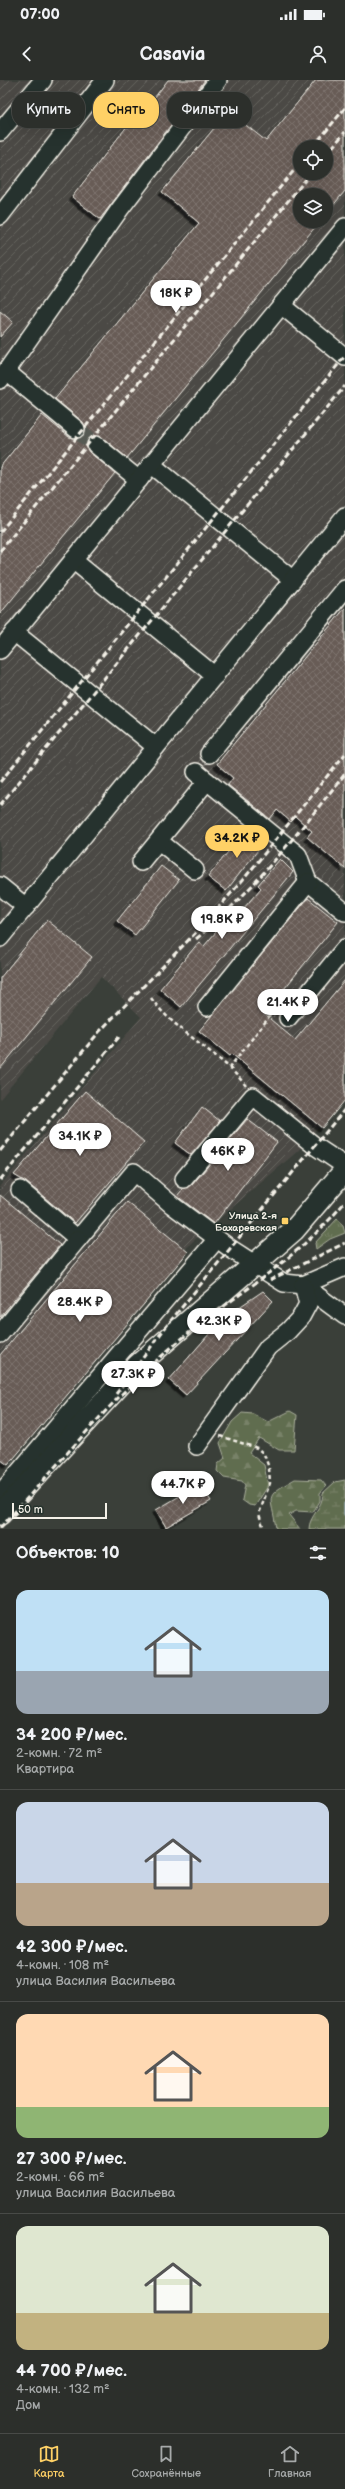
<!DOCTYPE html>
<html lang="ru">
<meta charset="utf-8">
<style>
:root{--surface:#2c2f2b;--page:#383b37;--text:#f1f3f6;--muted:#a6a9a9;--line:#484a47;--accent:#ffd166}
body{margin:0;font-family:"Balsamiq Sans",sans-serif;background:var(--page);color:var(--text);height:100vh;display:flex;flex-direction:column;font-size:15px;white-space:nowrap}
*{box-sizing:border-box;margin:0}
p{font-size:13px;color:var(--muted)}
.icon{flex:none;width:22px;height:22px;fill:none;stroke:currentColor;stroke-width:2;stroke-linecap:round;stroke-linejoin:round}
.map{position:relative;height:1449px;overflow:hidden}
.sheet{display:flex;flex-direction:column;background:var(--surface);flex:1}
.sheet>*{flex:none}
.top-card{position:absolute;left:12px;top:12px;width:321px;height:36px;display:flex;gap:8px}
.tools{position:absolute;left:293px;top:60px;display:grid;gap:8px}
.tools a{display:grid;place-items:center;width:40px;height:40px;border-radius:50%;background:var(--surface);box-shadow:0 4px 16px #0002,0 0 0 1px var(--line);font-size:20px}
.scale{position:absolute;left:12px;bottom:10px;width:95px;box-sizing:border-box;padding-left:4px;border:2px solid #f4f1e8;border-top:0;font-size:11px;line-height:14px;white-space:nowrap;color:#f4f1e8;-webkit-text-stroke:3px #26332d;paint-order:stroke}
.price{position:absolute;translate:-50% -34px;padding:0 9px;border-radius:14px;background:#fff;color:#222;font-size:13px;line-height:26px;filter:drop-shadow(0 1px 2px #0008)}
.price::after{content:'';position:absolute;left:50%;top:24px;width:12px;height:9px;margin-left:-6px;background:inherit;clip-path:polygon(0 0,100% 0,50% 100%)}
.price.on{background:var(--accent);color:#111}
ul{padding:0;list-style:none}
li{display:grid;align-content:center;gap:8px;height:212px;padding:0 16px}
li+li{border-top:1px solid var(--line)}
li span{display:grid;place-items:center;height:124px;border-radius:12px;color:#555}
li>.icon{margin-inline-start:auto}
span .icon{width:72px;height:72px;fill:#fffc;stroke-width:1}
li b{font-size:17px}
h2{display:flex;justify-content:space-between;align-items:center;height:48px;padding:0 16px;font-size:17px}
.tag{padding:0 14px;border-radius:16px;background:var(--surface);box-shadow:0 4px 16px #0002,0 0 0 1px var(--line);font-size:14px;line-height:36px}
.tag.on{background:var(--accent);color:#111}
.status{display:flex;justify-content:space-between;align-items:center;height:28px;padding:0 20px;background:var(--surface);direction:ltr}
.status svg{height:11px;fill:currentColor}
header{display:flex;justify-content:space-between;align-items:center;height:52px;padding:0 16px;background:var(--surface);font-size:18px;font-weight:700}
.tabs{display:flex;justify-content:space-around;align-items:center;height:56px;border-top:1px solid var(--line);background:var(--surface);font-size:11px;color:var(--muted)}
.tabs a{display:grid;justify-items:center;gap:2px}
.tabs .on{color:var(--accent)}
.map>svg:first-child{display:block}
.industrial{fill:url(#industrial-furrows);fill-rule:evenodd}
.grass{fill:url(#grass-tufts);stroke:#aaaf9c}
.forest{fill:url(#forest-firs);stroke:#aaaf9c}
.wetland{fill:url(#wetland-marsh);stroke:#aaaf9c}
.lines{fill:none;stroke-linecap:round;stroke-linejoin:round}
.stream{stroke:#8fa0a1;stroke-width:4}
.building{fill:url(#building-cross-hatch);stroke:#f4f1e8;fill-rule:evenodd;filter:url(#shadow)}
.minor-tunnel{stroke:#565a53;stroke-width:17;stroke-dasharray:17 8;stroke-linecap:butt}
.minor-casing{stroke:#f4f1e8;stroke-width:20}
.major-casing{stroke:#f4f1e8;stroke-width:24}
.path{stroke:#f4f1e8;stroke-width:2.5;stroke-dasharray:4 3;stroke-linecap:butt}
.minor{stroke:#26332d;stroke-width:17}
.major{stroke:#26332d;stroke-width:21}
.rail{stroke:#f4f1e8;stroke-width:3;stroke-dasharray:6 3;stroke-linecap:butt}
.poi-dot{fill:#ffd166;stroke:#26332d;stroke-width:1.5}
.labels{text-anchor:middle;stroke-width:3;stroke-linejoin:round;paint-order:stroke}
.poi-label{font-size:10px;font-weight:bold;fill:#f4f1e8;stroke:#26332d;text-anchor:end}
</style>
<div class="status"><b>07:00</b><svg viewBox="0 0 49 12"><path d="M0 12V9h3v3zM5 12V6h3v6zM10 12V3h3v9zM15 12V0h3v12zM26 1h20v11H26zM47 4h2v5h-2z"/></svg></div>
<header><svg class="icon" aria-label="back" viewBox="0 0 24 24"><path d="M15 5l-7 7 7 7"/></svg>Casavia<svg class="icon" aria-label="person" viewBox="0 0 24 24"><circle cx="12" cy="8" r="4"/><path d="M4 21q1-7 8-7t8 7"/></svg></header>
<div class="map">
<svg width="345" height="1449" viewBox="0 0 345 1449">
<defs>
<pattern id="industrial-furrows" width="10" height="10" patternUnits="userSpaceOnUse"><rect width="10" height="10" fill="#4b4a45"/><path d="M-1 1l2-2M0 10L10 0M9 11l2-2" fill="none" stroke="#666560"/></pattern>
<pattern id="grass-tufts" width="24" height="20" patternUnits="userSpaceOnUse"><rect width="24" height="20" fill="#616d4f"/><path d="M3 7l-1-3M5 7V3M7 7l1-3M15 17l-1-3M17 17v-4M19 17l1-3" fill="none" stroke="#788268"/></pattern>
<pattern id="forest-firs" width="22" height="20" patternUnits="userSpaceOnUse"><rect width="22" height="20" fill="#616d4f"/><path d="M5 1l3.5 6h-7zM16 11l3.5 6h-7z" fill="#788268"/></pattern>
<pattern id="wetland-marsh" width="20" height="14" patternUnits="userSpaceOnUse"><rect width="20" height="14" fill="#616d4f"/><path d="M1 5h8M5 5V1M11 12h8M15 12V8" fill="none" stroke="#788268"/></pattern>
<pattern id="building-cross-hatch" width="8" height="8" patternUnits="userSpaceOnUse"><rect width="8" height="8" fill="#675b56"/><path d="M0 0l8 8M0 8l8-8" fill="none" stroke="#7d736e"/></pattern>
<filter id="shadow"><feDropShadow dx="-3.5" dy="3.5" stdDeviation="0" flood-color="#0009"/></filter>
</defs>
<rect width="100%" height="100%" fill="#3a3f39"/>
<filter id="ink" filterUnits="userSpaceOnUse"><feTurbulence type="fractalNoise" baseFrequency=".025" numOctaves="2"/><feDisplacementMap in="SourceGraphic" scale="8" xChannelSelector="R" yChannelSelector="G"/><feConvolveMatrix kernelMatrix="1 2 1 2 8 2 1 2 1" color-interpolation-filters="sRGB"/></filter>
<g filter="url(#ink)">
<g class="industrial">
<path d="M0,0H31L0,39Z"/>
<path d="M48,0H345V1015L299,1070L191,1163L0,1387V1106L141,937L101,897L0,1019V61ZM300,67H326V93H300ZM300,115H326V141H300Z"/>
</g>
<path class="grass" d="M337,1139L343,1146L345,1153L330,1159L316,1169L315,1163Z"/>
<g class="forest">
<path d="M290,1331L297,1335L294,1370H279L259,1358L249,1373L264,1385L268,1406L255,1426L249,1425L242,1420L245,1405L242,1401L224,1398L217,1391L218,1384L225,1378L220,1363L232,1342L242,1333L253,1334L268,1342Z"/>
<path d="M295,1399L321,1400L326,1406L320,1413V1421L313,1432L296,1431L289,1435L300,1449H276C272,1415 261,1418 295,1399Z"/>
</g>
<path class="wetland" d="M345,1400V1449H309C309,1436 323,1428 323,1413L335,1402Z"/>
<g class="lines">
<path class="stream" d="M345,1424V1434"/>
</g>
<g class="building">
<path d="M168,0H205L100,139L72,117L135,36L138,39Z"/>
<path d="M316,0H345V111L326,134V115H300V141H320L127,378L102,357L93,356L88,359L87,368L89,372L115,393L0,534V387L42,335L69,357L79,358L84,355L86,350L83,342L55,319L199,143L162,112L228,31L266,61ZM300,67H326V93H300Z"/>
<path d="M0,231L13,242L0,257Z"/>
<path d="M345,528V789L307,757L312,751L296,737L291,742L277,730L270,739L228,705L233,698L217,684Z"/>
<path d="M248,747L265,761L226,811L208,797Z"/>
<path d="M280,779L293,792L181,927L160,909L199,862L204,866L228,838L232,842L261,808L258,805Z"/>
<path d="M161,786L179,800L135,855L117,841Z"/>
<path d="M308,818L338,842L264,934L295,960L345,900V1020L322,1048L232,974L230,976L199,951Z"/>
<path d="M47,840L92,877L0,989V898Z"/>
<path d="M85,1011L144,1062L75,1143L26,1102L14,1095Z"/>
<path d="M202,1027L220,1041L191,1075L175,1063Z"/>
<path d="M247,1039L277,1062L214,1144L177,1116L183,1109L192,1105Z"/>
<path d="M0,1115L60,1165L0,1237Z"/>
<path d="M127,1122L188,1172L8,1385L0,1379V1275Z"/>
<path d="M263,1211L273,1221L186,1315L169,1300L223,1238Z"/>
<path d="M200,1404L211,1421L166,1447L156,1430Z"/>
</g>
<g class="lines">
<path class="minor-tunnel" d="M76,349L96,365"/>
<defs>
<g id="minor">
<path d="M0,52L43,0"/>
<path d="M0,136L105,0"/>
<path d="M281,225L345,277"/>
<path d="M7,292L76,349"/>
<path d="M0,300L120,129L218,0"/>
<path d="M96,365L139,400"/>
<path d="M151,384L293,500"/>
<path d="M73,480L215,596"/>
<path d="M14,552L156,667"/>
<path d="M0,570L345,147"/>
<path d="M209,674L345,509"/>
<path d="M196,692L298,775L308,802L345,832"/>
<path d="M159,761L195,790"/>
<path d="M141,782L207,701"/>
<path d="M0,806L26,827"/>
<path d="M0,858L345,436"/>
<path d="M207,927L308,802"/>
<path d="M288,938L345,868"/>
<path d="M184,1099L253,1016L315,1066L345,1086"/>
<path d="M20,1110L78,1159L134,1092L172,1125L231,1169L284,1203L303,1205L345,1236"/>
<path d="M303,1205L345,1187"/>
<path d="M0,1254L78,1159"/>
<path d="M197,1366L268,1267L288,1251L301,1237L308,1224L303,1205"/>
<path d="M0,1414L217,1159"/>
</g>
<path id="major" d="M0,1434L138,1285L294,1150L345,1090"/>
</defs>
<use href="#minor" class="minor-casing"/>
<use href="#major" class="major-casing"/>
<g class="path">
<path d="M151,918C174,951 220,972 246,1006"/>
<path d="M229,988L270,936L274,937"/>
<path d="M220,1356L257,1368L264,1374L269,1388L270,1403L259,1434L264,1449"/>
</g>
<use href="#minor" class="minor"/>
<use href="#major" class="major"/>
<g class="rail">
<path d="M313,67L345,28"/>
<path d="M326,75L345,52"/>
<path d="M0,452L300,83"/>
<path d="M0,471L311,93"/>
<path d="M0,702L345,276"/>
<path d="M0,725L345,306"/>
<path d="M196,859C254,811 298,752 345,694"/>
<path d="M0,1071L99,952L205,843L247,795L345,674"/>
<path d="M0,1100L119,957"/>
<path d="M270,1200L345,1163"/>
<path d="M116,1314L168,1244L345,1029"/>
<path d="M0,1448C54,1390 105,1326 164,1274C225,1219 291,1187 345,1122"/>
</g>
</g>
</g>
<rect class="poi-dot" x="281" y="1137" width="8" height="8" rx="2"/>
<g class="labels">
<g class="poi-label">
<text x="277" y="1139">Улица 2-я<tspan x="277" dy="12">Бахаревская</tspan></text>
</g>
</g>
</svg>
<div class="tools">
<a><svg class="icon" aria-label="locate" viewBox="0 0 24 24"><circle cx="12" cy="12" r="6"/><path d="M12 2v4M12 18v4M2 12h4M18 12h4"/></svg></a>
<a><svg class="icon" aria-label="layers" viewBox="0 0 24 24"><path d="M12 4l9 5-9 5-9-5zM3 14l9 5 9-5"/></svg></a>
</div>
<div class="scale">50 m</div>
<b class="price" style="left:176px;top:234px">18K ₽</b>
<b class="price on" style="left:237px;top:779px">34.2K ₽</b>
<b class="price" style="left:222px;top:860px">19.8K ₽</b>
<b class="price" style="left:288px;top:943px">21.4K ₽</b>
<b class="price" style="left:80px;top:1077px">34.1K ₽</b>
<b class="price" style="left:228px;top:1092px">46K ₽</b>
<b class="price" style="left:80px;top:1243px">28.4K ₽</b>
<b class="price" style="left:219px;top:1262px">42.3K ₽</b>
<b class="price" style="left:133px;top:1315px">27.3K ₽</b>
<b class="price" style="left:183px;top:1425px">44.7K ₽</b>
<div class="top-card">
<a class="tag">Купить</a>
<a class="tag on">Снять</a>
<a class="tag">Фильтры</a>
</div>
</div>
<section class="sheet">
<h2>Объектов: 10<svg class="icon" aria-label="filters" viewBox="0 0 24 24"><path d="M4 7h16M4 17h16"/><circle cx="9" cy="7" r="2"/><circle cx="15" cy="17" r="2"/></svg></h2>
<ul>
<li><span style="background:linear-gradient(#bfe0f5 65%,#9aa5b1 0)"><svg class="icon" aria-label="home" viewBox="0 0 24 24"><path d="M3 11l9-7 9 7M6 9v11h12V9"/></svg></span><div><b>34 200 ₽/мес.</b><p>2-комн. · 72 m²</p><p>Квартира</p></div></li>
<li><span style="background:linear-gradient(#c9d6e8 65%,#b9a48a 0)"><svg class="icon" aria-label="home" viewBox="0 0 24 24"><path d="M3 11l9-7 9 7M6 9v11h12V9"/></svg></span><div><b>42 300 ₽/мес.</b><p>4-комн. · 108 m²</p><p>улица Василия Васильева</p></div></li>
<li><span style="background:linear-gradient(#ffd9b3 75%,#8fb573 0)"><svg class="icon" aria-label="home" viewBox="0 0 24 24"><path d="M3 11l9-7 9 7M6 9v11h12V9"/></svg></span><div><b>27 300 ₽/мес.</b><p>2-комн. · 66 m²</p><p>улица Василия Васильева</p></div></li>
<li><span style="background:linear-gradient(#dfe7d0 70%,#c2b280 0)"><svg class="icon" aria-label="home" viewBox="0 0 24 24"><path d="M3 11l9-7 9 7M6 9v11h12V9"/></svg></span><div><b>44 700 ₽/мес.</b><p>4-комн. · 132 m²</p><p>Дом</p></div></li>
</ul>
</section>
<nav class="tabs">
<a class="on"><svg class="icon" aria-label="map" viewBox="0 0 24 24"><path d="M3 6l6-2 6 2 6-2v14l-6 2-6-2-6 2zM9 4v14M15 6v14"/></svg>Карта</a>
<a><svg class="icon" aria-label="saved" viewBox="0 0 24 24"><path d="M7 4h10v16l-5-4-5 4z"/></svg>Сохранённые</a>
<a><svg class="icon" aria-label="home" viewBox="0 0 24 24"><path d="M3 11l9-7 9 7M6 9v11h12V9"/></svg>Главная</a>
</nav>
